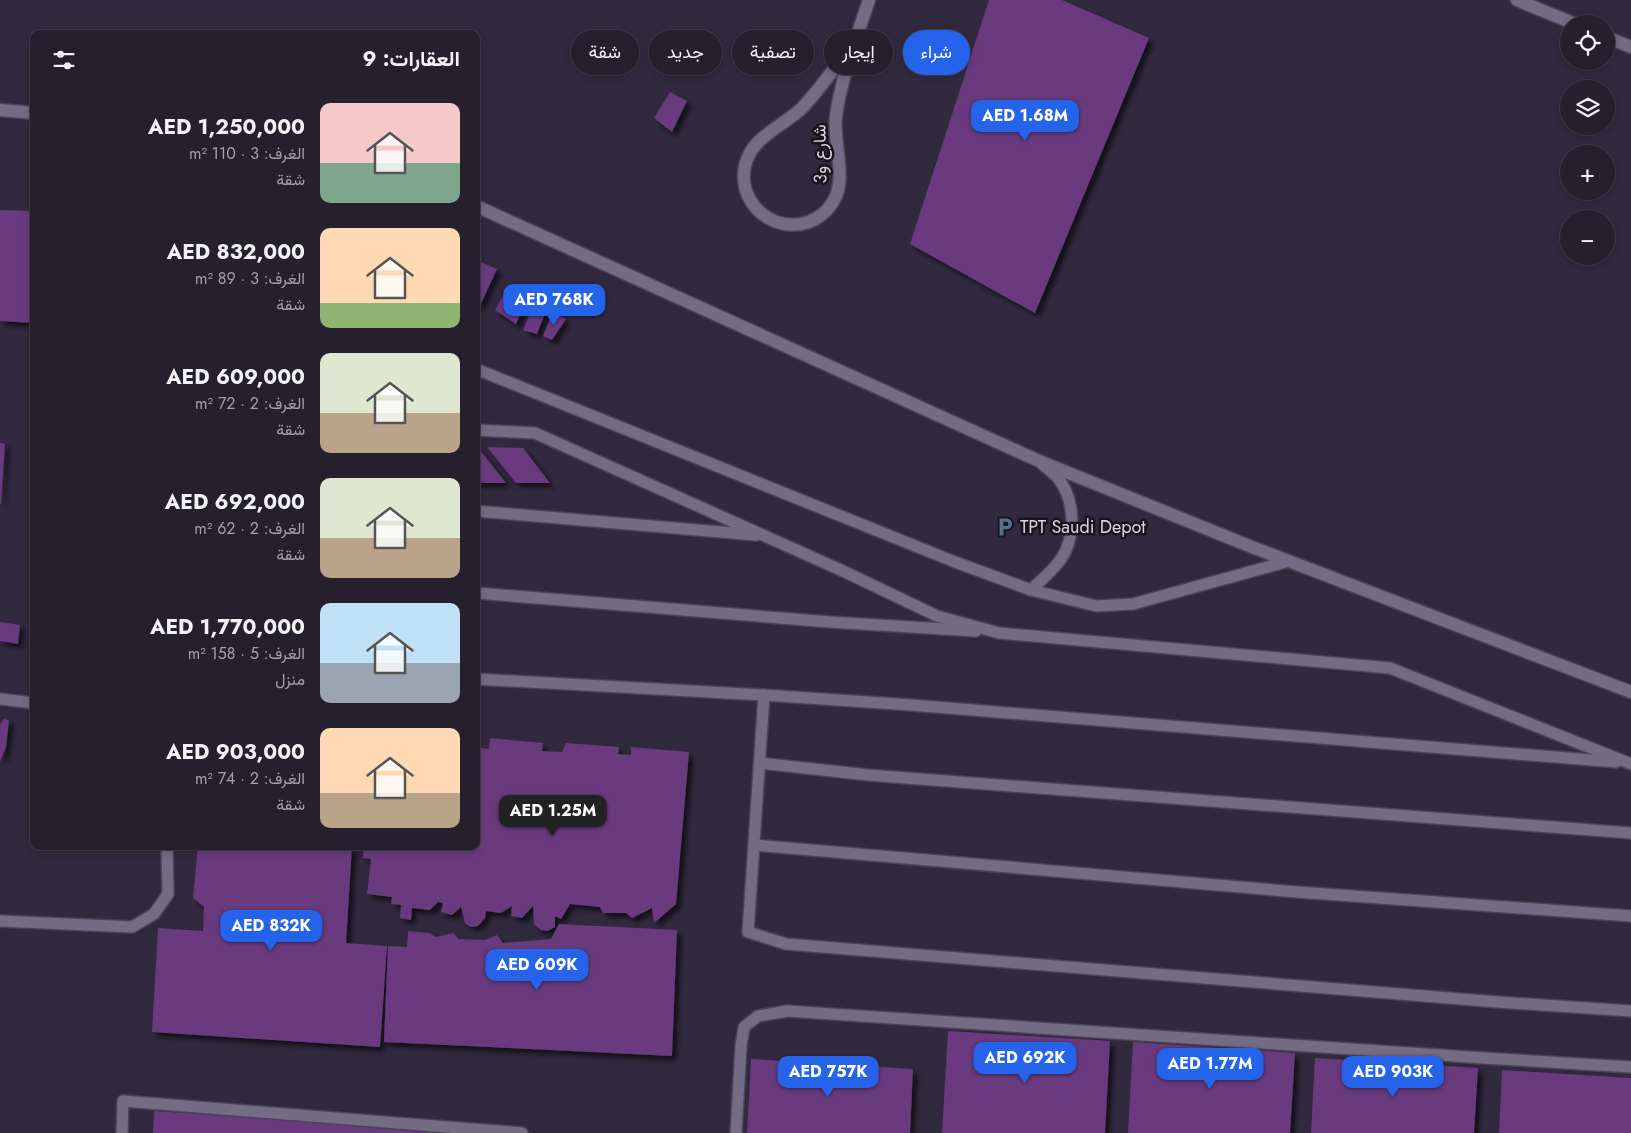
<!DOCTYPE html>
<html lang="ar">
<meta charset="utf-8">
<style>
:root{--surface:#251f2e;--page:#2d2736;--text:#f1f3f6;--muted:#a3a2aa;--line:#423d4a;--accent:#2563eb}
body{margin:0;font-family:Jost,Vazirmatn,sans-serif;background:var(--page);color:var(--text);direction:rtl;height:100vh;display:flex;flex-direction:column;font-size:19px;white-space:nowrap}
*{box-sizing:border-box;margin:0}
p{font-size:16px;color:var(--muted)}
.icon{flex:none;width:28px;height:28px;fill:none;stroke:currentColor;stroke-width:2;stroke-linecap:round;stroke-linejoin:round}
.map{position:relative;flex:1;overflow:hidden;direction:ltr}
.details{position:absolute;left:30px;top:30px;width:450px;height:820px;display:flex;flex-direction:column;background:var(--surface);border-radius:10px;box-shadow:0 2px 8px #0003,0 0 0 1px var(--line);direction:rtl}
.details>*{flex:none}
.banner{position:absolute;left:495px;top:30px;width:475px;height:45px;direction:rtl;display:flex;gap:10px}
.fabs{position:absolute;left:1560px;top:15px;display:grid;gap:10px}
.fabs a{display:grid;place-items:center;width:55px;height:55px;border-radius:50%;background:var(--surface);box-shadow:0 2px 8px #0003,0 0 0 1px var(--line);font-size:25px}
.price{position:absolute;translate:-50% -42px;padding:0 11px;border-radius:10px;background:var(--accent);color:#fff;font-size:16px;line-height:32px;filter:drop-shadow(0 1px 2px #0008)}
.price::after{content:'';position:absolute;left:50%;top:30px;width:15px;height:11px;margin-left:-8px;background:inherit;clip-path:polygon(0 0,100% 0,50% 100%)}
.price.selected{background:#222;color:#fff}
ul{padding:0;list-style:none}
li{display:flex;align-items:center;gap:15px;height:125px;padding:0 20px}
li span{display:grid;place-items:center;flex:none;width:140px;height:100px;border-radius:10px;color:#555}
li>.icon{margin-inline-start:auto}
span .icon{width:60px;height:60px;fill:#fffc;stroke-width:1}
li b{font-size:21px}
h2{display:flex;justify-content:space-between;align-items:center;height:60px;padding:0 20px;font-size:21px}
.chip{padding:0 18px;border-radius:22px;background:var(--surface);box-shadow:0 2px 8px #0003,0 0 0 1px var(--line);font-size:18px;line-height:45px}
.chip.selected{background:var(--accent);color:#fff}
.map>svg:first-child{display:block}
.building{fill:#693a7e;filter:url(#shadow)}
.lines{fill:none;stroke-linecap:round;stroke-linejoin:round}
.lane-casing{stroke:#4b4456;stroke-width:14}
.street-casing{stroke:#4b4456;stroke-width:15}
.lane{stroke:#746b84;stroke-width:11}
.street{stroke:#746b84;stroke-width:12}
.labels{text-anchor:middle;stroke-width:5;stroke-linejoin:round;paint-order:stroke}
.street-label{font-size:18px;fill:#dad5e3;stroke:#17141d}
.poi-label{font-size:18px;fill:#dad5e3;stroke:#17141d;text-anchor:start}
</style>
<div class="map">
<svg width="1631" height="1133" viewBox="0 0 1631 1133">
<defs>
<filter id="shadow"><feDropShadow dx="4.5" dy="4.5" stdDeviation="2.5" flood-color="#0009"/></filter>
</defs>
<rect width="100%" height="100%" fill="#31293e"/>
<g class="building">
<path d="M989,0H1062L1149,38L1035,313L910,244Z"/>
<path d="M670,92L687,101L672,132L654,118Z"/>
<path d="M0,210L34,211V323L0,321Z"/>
<path d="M476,260L497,269L480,306L476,304Z"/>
<path d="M508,287L529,294L516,324L495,310Z"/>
<path d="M534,304L546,311L537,334L523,330Z"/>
<path d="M553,312L566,319L552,340L543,336Z"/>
<path d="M0,443L5,444L1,504H0Z"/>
<path d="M476,445L506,483H476Z"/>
<path d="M487,447L523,448L550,483H516Z"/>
<path d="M0,622L20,625L18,644L0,641Z"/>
<path d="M4,718L9,721L6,747L0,762V725Z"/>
<path d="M490,738L543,743L542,751L562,752L566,743L619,747L618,754L631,755V747L689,752L676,904L654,923L652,908L632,918L626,913H603L600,907L570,904L561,919L555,916V927L547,931L541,930L534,924L533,906L522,918L511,916L512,906L501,913L486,911L485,918L478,926L471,927L465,923L461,907L452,915L441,912L443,903L438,902L430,910L412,908L411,920L400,918L401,905L391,904L392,897L367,894L371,859L363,858L364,846H476V747L489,749Z"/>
<path d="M198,846H352L346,943L387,946L380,1047L152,1032L158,928L203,931L204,907L193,898Z"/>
<path d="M559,924L677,930L672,1056L384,1042L388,946L407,947L408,931L429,933L436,937L453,933L459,939L485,940L497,935L503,943L551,939Z"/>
<path d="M948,1031L1110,1041L1105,1133H942Z"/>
<path d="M1133,1042L1295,1053L1290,1133H1128Z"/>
<path d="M1315,1058L1478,1068L1474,1133H1311Z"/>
<path d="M751,1059L913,1069L910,1133H747Z"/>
<path d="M1502,1070L1631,1078V1133H1499Z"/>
<path d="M154,1111L434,1129L433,1133H153Z"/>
</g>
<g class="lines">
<defs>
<g id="lane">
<path d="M476,369L955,562L1031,590L1096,606L1133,604L1289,561"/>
<path d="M476,430L535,433L843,571L937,616L999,633L1390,668L1631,764"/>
<path d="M476,511L756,535"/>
<path d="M1031,590C1043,578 1059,566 1066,550C1076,527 1073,495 1057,477C1052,472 1047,468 1042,464"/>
<path d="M476,593L830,622L976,631"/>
<path d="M476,679L764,695L911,705L1616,762"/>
<path d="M764,695L748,932L786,944L1498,1002L1631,1011"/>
<path d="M0,699L34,703"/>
<path d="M760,763L868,775L1631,833"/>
<path d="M754,845L1297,892L1631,916"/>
<path d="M0,921L132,927L154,914L168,894L167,846"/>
<path d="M122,1133L123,1101L522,1133"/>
<path d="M736,1133L741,1046L744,1027L758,1016L787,1011L1484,1058L1631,1067"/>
</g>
<g id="street">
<path d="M1517,0L1575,24"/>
<path d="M1606,37L1631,47"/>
<path d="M854,43C837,64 821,88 802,108C787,123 758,135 749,155C734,184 753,219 785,224C797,226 810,223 820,216C855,190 832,151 836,116C841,79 857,36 869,0"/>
<path d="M0,110L34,113"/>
<path d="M476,206L1039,461L1252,547L1631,692"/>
</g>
</defs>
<use href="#lane" class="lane-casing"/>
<use href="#street" class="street-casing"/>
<use href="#lane" class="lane"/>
<use href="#street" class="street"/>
</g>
<defs>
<symbol id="parking-bare" viewBox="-9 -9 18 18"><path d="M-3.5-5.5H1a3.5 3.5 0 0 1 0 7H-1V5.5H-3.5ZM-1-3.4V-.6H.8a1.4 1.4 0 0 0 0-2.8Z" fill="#5c6f8a" stroke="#17141d" stroke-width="2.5" paint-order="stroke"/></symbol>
</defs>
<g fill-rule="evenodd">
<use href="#parking-bare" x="991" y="513" width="28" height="28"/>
</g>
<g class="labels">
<g class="street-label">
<text transform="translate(820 154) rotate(-91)" y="6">شارع و3</text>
</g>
<g class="poi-label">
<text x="1020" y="533">TPT Saudi Depot</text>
</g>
</g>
</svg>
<div class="fabs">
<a><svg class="icon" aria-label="locate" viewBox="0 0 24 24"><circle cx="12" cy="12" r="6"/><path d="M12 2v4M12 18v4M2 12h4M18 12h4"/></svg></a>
<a><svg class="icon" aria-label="layers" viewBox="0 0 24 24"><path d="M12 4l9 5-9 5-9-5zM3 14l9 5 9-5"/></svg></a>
<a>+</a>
<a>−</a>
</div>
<b class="price" style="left:1025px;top:142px">AED 1.68M</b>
<b class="price" style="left:554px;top:326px">AED 768K</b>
<b class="price selected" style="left:553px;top:837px">AED 1.25M</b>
<b class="price" style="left:271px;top:952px">AED 832K</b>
<b class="price" style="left:537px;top:991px">AED 609K</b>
<b class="price" style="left:1025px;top:1084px">AED 692K</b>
<b class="price" style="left:1210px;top:1090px">AED 1.77M</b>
<b class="price" style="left:828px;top:1098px">AED 757K</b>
<b class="price" style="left:1393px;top:1098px">AED 903K</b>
<div class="banner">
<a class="chip selected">شراء</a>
<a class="chip">إيجار</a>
<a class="chip">تصفية</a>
<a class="chip">جديد</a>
<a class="chip">شقة</a>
</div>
<section class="details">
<h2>العقارات: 9<svg class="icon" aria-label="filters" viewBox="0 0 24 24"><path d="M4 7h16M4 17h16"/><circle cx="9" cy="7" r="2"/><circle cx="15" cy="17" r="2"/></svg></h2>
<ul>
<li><span style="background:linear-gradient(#f6c9c9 60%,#7fa58c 0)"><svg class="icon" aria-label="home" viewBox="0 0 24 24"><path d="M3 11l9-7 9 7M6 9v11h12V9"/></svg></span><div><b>AED 1,250,000</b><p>الغرف: 3 · 110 m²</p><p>شقة</p></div></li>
<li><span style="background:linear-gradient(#ffd9b3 75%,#8fb573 0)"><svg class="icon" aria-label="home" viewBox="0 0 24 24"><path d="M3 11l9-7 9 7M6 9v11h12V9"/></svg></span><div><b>AED 832,000</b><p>الغرف: 3 · 89 m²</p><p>شقة</p></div></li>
<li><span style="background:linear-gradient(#dfe7d0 60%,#b9a48a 0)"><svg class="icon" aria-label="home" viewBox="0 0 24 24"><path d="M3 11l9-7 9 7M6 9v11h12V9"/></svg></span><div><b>AED 609,000</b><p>الغرف: 2 · 72 m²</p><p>شقة</p></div></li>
<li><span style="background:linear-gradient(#dfe7d0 60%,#b9a48a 0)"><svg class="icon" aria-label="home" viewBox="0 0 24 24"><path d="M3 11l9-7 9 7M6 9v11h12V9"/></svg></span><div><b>AED 692,000</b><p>الغرف: 2 · 62 m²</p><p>شقة</p></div></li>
<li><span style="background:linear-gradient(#bfe0f5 60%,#9aa5b1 0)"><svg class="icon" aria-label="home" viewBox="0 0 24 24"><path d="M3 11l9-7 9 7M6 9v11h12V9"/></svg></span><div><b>AED 1,770,000</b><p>الغرف: 5 · 158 m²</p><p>منزل</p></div></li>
<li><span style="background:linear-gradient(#ffd9b3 65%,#b9a48a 0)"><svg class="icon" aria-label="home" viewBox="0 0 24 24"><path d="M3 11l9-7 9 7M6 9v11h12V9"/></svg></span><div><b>AED 903,000</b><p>الغرف: 2 · 74 m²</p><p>شقة</p></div></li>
</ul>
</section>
</div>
